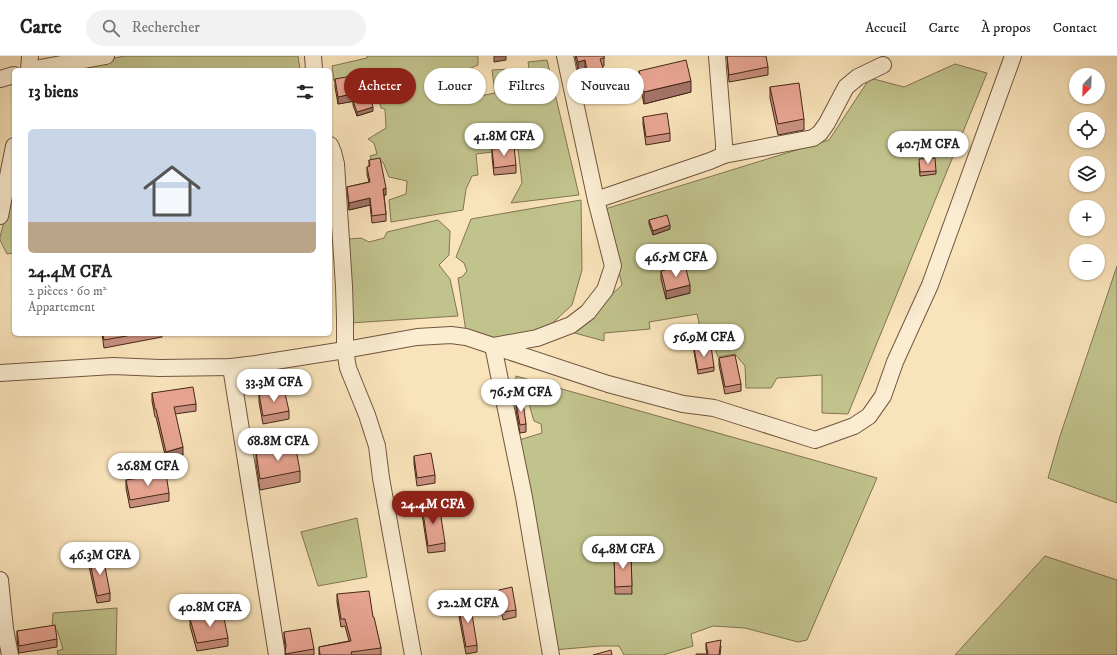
<!DOCTYPE html>
<html lang="fr">
<meta charset="utf-8">
<style>
:root{--surface:#fff;--page:#f2f2f2;--text:#222;--muted:#767676;--line:#e0e0e0;--accent:#8f2418}
body{margin:0;font-family:"IM FELL DW Pica",serif;background:var(--page);color:var(--text);height:100vh;display:flex;flex-direction:column;font-size:15px;white-space:nowrap}
*{box-sizing:border-box;margin:0}
p{font-size:13px;color:var(--muted)}
.icon{flex:none;width:22px;height:22px;fill:none;stroke:currentColor;stroke-width:2;stroke-linecap:round;stroke-linejoin:round}
.map{position:relative;flex:1;overflow:hidden}
.drawer{position:absolute;left:12px;top:12px;width:320px;height:268px;display:flex;flex-direction:column;background:var(--surface);border-radius:6px;box-shadow:0 1px 3px #0004}
.drawer>*{flex:none}
.guide{position:absolute;left:344px;top:12px;width:380px;height:36px;display:flex;gap:8px}
.needle{width:26px;rotate:203deg}
.fabs{position:absolute;left:1069px;top:12px;display:grid;gap:8px}
.fabs a{display:grid;place-items:center;width:36px;height:36px;border-radius:50%;background:var(--surface);box-shadow:0 1px 3px #0004;font-size:20px}
.price{position:absolute;translate:-50% -34px;padding:0 9px;border-radius:14px;background:#fff;color:#222;font-size:13px;line-height:26px;filter:drop-shadow(0 1px 2px #0008)}
.price::after{content:'';position:absolute;left:50%;top:24px;width:12px;height:9px;margin-left:-6px;background:inherit;clip-path:polygon(0 0,100% 0,50% 100%)}
.price.selected{background:var(--accent);color:#fff}
ul{padding:0;list-style:none}
li{display:grid;align-content:center;gap:8px;height:212px;padding:0 16px}
li span{display:grid;place-items:center;height:124px;border-radius:6px;color:#555}
li>.icon{margin-inline-start:auto}
span .icon{width:72px;height:72px;fill:#fffc;stroke-width:1}
li b{font-size:17px}
h2{display:flex;justify-content:space-between;align-items:center;height:48px;padding:0 16px;font-size:17px}
.tag{padding:0 14px;border-radius:18px;background:var(--surface);box-shadow:0 1px 3px #0004;font-size:14px;line-height:36px}
.tag.selected{background:var(--accent);color:#fff}
header{display:flex;align-items:center;gap:24px;box-sizing:border-box;height:56px;padding:0 20px;background:var(--surface);border-bottom:1px solid var(--line)}
header strong{font-size:19px}
nav{display:flex;gap:22px;margin-inline-start:auto;font-size:14px}
.search{width:280px;height:36px;background:var(--page);display:flex;align-items:center;gap:10px;box-sizing:border-box;padding:0 14px;border-radius:22px;color:var(--muted);font-size:15px}
.map>svg:first-child{display:block}
.green{fill:#c1c38d;stroke:#827452}
.lines{fill:none;stroke-linecap:round;stroke-linejoin:round}
.minor-casing{stroke:#71553f;stroke-width:18}
.minor{stroke:#fbedd2;stroke-width:16}
.wall{fill:#c88f7f;stroke:#442616}
.shaded-wall{fill:#a37468;stroke:#442616}
.building{fill:#e9a694;stroke:#442616}
</style>
<header>
<strong>Carte</strong>
<div class="search"><svg class="icon" aria-label="search" viewBox="0 0 24 24"><circle cx="10" cy="10" r="6"/><path d="M15 15l6 6"/></svg>Rechercher</div>
<nav><a>Accueil</a><a>Carte</a><a>À propos</a><a>Contact</a></nav>
</header>
<div class="map">
<svg width="1117" height="599" viewBox="0 0 1117 599">
<rect width="100%" height="100%" fill="#f9e3ba"/>
<filter id="stains"><feTurbulence type="fractalNoise" baseFrequency=".005" numOctaves="4"/><feColorMatrix values="0 0 0 0 .2 0 0 0 0 .09 0 0 0 0 .02 0 0 0 .5 -.17"/></filter>
<radialGradient id="worn" r=".72"><stop offset=".6" stop-color="#630" stop-opacity="0"/><stop offset="1" stop-color="#630" stop-opacity=".3"/></radialGradient>
<g class="green">
<path d="M125,0H298L300,14H53Z"/>
<path d="M367,0H478V9L457,18L470,42L495,37L492,14L511,13L513,20L530,18L528,6L547,4L579,139L511,147L522,127L518,93L476,98L478,119L472,120L466,133L463,154L391,166L389,144L406,138L407,125L389,121L383,106H372L370,100L377,98L374,87L368,83L386,72L385,53L381,52L376,35L359,38L355,23L334,25L332,10L367,2Z"/>
<path d="M955,8L987,17L848,358L822,357V319L777,322L771,332H746L745,310L735,298L718,301L712,284L701,276L697,258L649,266L650,273L604,277V285L571,276L622,229L605,153L829,84L870,22L904,31Z"/>
<path d="M14,125V197L7,198L0,184V181Z"/>
<path d="M581,144L582,214L572,249L544,275L489,284L466,276L458,222L462,221L467,215L464,207L456,201L471,163Z"/>
<path d="M438,164L450,175L449,199L439,209L450,223L458,260L350,267L348,183L361,182L369,186L384,182L387,176Z"/>
<path d="M1117,210V447L1048,422L1060,380Z"/>
<path d="M516,320L877,422L807,584L798,586L745,572L713,570L691,578L693,590L663,599H624L619,590H600L553,594L516,385L542,377L541,368L534,365L529,348L532,339L515,331Z"/>
<path d="M357,462L367,521L318,530L301,476Z"/>
<path d="M1045,500L1117,524V599H955Z"/>
<path d="M117,552L116,599H58L57,595L63,593L57,574L52,572L53,557Z"/>
</g>
<g class="lines">
<defs>
<g id="minor">
<path d="M313,0L314,14"/>
<path d="M29,14L106,0"/>
<path d="M29,14L30,0"/>
<path d="M0,23L14,19"/>
<path d="M330,89L333,96L336,108L344,230L345,262V294L348,312L367,359L377,390L381,422L413,599"/>
<path d="M724,99L813,82L820,77L827,67L846,31L858,21L883,9"/>
<path d="M596,144L710,105L724,99V88L717,0"/>
<path d="M0,160L14,90"/>
<path d="M231,311L277,599"/>
<path d="M0,317L113,310L160,312L231,311L256,308L345,294L417,281L451,279L466,281L608,328L683,348L714,352L815,384L854,370L869,360L883,340L895,306L930,229L1013,0"/>
<path d="M0,524L5,573L10,599"/>
<path d="M551,599L524,441L493,290L537,282L571,269L588,256L605,234L613,210L596,144L565,0"/>
</g>
</defs>
<use href="#minor" class="minor-casing"/>
<use href="#minor" class="minor"/>
</g>
<g class="wall">
<path d="M575,0H604V10H602L604,23L588,27L585,12L578,14Z"/>
<path d="M727,0L768,11V19L729,26Z"/>
<path d="M639,15L691,36L644,48L639,26Z"/>
<path d="M335,23L356,44L373,55L357,60L353,49V45L338,48L335,31Z"/>
<path d="M770,31L804,63V74L778,79L770,42Z"/>
<path d="M643,61L670,77V85L646,89L643,68Z"/>
<path d="M492,93L516,109V117L494,119L492,101Z"/>
<path d="M369,104L386,139H384L386,158V165L372,167L370,149L349,154L347,131L369,126L367,118V111L369,110Z"/>
<path d="M919,107L936,115V118L920,120Z"/>
<path d="M649,164L670,173L653,179L649,168Z"/>
<path d="M661,215L690,237L666,243L661,223Z"/>
<path d="M102,278H162V281L104,292Z"/>
<path d="M694,292L714,311V315L698,318L694,296Z"/>
<path d="M719,302L741,328V335L725,338L719,309Z"/>
<path d="M152,337L196,348V355L175,358L183,399L166,403L156,361H155L152,345Z"/>
<path d="M259,338L289,355V363L263,368L259,346Z"/>
<path d="M516,347L526,368V376L520,377L516,354Z"/>
<path d="M256,396L300,415V426L260,434L256,407Z"/>
<path d="M414,400L435,419V427L417,430L414,408Z"/>
<path d="M126,424L169,437V445L130,452L126,432Z"/>
<path d="M422,450L445,487V495L428,497L422,458Z"/>
<path d="M614,498H631L632,538H615Z"/>
<path d="M89,502L110,537V545L97,547L89,510Z"/>
<path d="M499,534L516,554V561L503,564L499,542Z"/>
<path d="M337,538L373,561L381,592V599H319V591L349,585L345,570L341,571L337,546Z"/>
<path d="M458,548L477,589V596L466,598L458,555Z"/>
<path d="M190,563L228,582V590L197,595L190,570Z"/>
<path d="M17,575L57,583V591L19,597L17,583Z"/>
<path d="M284,576L314,593V599H285L286,594L284,584Z"/>
<path d="M706,587L721,590L720,599L707,598L706,593Z"/>
</g>
<g class="shaded-wall">
<path d="M494,0H506V4L494,6Z"/>
<path d="M585,4V12L578,14V6Z"/>
<path d="M604,15V23L588,27V19Z"/>
<path d="M691,25V36L644,48V36Z"/>
<path d="M356,37V45L338,48V41Z"/>
<path d="M373,51V55L357,60V56Z"/>
<path d="M386,132V139H383V133Z"/>
<path d="M370,142V149L349,154V147Z"/>
<path d="M670,169V173L653,179V175Z"/>
<path d="M690,229V237L666,243V235Z"/>
<path d="M183,391V399L166,403V396Z"/>
</g>
<g class="building">
<path d="M576,0H604V2L600,3L604,15L588,19L585,4L578,6Z"/>
<path d="M727,0H766L768,11L729,19Z"/>
<path d="M686,4L691,25L644,36L639,15Z"/>
<path d="M352,20L356,37L338,41L335,23Z"/>
<path d="M799,27L804,63L778,68L770,31Z"/>
<path d="M370,40L373,51L357,56L353,45Z"/>
<path d="M667,57L670,77L646,81L643,61Z"/>
<path d="M514,91L516,109L494,112L492,93Z"/>
<path d="M380,102L386,132L383,133L386,158L372,160L370,142L349,147L347,131L370,126L367,111L370,110L369,104Z"/>
<path d="M935,102L936,115L920,116L919,103Z"/>
<path d="M667,159L670,169L653,175L649,164Z"/>
<path d="M685,209L690,229L666,235L661,215Z"/>
<path d="M103,278H137L104,284Z"/>
<path d="M711,290L714,311L698,314L694,292Z"/>
<path d="M735,299L741,328L725,331L719,302Z"/>
<path d="M193,331L196,348L174,351L183,391L166,396L156,353H155L152,337Z"/>
<path d="M284,333L289,355L263,360L259,338Z"/>
<path d="M523,346L526,368L520,369L516,347Z"/>
<path d="M295,388L300,415L260,423L256,396Z"/>
<path d="M431,397L435,419L417,422L414,400Z"/>
<path d="M166,418L169,437L130,444L126,424Z"/>
<path d="M439,448L445,487L428,490L422,450Z"/>
<path d="M614,498H631L632,530L615,531Z"/>
<path d="M103,500L110,537L97,540L89,502Z"/>
<path d="M512,531L516,554L503,556L499,534Z"/>
<path d="M369,535L373,561H374L381,592L351,596L352,599H320L319,591L351,585L345,563H341L337,538Z"/>
<path d="M470,546L477,589L466,591L458,548Z"/>
<path d="M223,557L228,582L197,587L190,563Z"/>
<path d="M55,569L57,583L19,590L17,575Z"/>
<path d="M310,572L314,593L285,598L286,590L284,576Z"/>
<path d="M721,584L719,599H696V598H708L706,587Z"/>
<path d="M611,594L612,599H593Z"/>
</g>
<rect width="100%" height="100%" filter="url(#stains)"/>
<rect width="100%" height="100%" fill="url(#worn)"/>
</svg>
<div class="fabs">
<a><svg class="needle" viewBox="-14 -14 28 28"><path d="M0-13l5 13h-10z" fill="#e53935"/><path d="M0 13l5-13h-10z" fill="#767676"/></svg></a>
<a><svg class="icon" aria-label="locate" viewBox="0 0 24 24"><circle cx="12" cy="12" r="6"/><path d="M12 2v4M12 18v4M2 12h4M18 12h4"/></svg></a>
<a><svg class="icon" aria-label="layers" viewBox="0 0 24 24"><path d="M12 4l9 5-9 5-9-5zM3 14l9 5 9-5"/></svg></a>
<a>+</a>
<a>−</a>
</div>
<b class="price" style="left:504px;top:101px">41.8M CFA</b>
<b class="price" style="left:928px;top:109px">40.7M CFA</b>
<b class="price" style="left:676px;top:222px">46.5M CFA</b>
<b class="price" style="left:704px;top:302px">56.9M CFA</b>
<b class="price" style="left:274px;top:347px">33.3M CFA</b>
<b class="price" style="left:521px;top:357px">76.5M CFA</b>
<b class="price" style="left:278px;top:406px">68.8M CFA</b>
<b class="price" style="left:148px;top:431px">26.8M CFA</b>
<b class="price selected" style="left:433px;top:469px">24.4M CFA</b>
<b class="price" style="left:623px;top:514px">64.8M CFA</b>
<b class="price" style="left:100px;top:520px">46.3M CFA</b>
<b class="price" style="left:468px;top:568px">52.2M CFA</b>
<b class="price" style="left:210px;top:572px">40.8M CFA</b>
<div class="guide">
<a class="tag selected">Acheter</a>
<a class="tag">Louer</a>
<a class="tag">Filtres</a>
<a class="tag">Nouveau</a>
</div>
<section class="drawer">
<h2>13 biens<svg class="icon" aria-label="filters" viewBox="0 0 24 24"><path d="M4 7h16M4 17h16"/><circle cx="9" cy="7" r="2"/><circle cx="15" cy="17" r="2"/></svg></h2>
<ul>
<li><span style="background:linear-gradient(#c9d6e8 75%,#b9a48a 0)"><svg class="icon" aria-label="home" viewBox="0 0 24 24"><path d="M3 11l9-7 9 7M6 9v11h12V9"/></svg></span><div><b>24.4M CFA</b><p>2 pièces · 60 m²</p><p>Appartement</p></div></li>
</ul>
</section>
</div>
